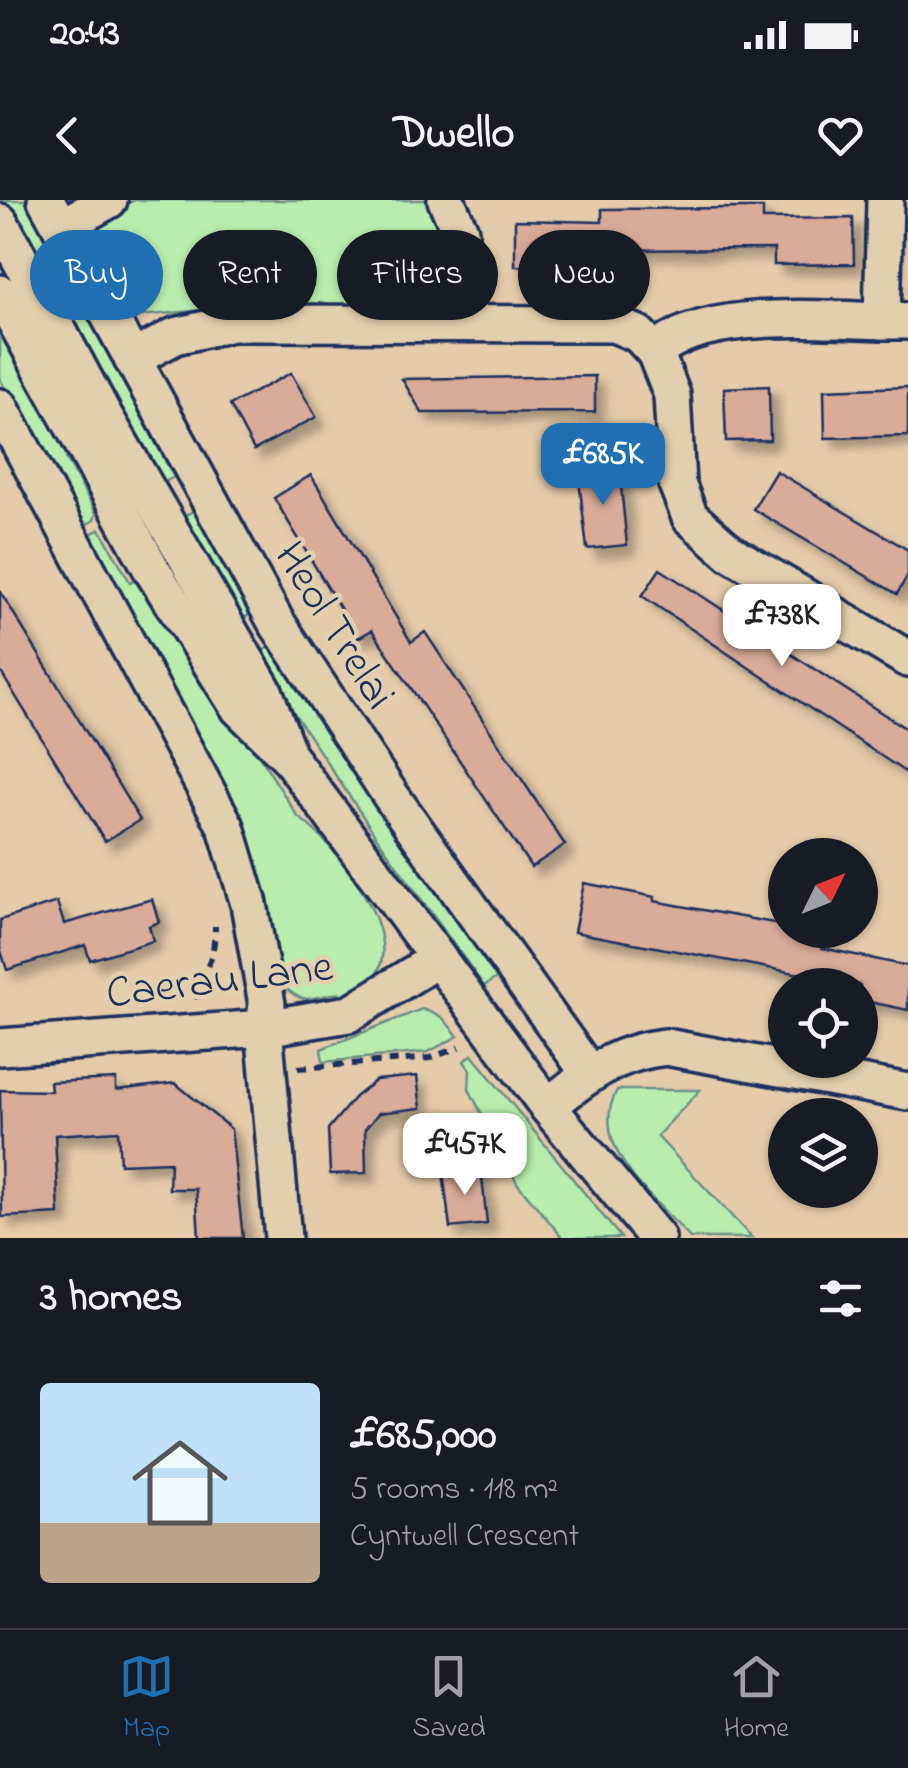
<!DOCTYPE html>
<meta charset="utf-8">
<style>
:root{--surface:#171b24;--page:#242831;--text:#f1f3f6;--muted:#9ea1a6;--line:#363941;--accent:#1f6fb2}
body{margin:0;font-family:"Indie Flower",sans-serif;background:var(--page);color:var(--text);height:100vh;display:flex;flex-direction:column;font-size:38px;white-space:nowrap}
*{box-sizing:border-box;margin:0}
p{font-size:32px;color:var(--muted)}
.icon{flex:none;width:55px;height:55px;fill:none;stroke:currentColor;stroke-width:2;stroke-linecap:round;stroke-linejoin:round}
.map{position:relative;height:1038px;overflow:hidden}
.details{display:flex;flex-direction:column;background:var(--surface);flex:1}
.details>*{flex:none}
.banner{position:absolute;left:30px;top:30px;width:850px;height:90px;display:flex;gap:20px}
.needle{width:65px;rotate:47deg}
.controls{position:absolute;left:768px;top:638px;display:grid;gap:20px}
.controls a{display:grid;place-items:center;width:110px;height:110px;border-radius:50%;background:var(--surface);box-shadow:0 2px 8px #0004;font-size:50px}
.price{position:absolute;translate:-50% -85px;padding:0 22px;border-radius:20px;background:#fff;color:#222;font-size:32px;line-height:65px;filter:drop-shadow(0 2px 5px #0008)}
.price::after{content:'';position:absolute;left:50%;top:60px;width:30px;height:22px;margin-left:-15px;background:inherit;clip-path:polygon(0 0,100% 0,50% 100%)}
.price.selected{background:var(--accent);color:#fff}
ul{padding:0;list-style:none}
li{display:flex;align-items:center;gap:30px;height:250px;padding:0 40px}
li+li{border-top:2px solid var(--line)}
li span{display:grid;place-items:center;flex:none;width:280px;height:200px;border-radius:10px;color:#555}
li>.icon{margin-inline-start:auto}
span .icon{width:120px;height:120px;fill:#fffc;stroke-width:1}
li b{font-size:42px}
h2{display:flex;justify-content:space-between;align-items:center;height:120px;padding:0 40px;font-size:42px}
.tag{padding:0 35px;border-radius:45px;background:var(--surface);box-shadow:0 2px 8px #0004;font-size:35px;line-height:90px}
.tag.selected{background:var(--accent);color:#fff}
.status{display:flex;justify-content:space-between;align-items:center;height:70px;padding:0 50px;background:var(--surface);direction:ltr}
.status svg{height:28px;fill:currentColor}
header{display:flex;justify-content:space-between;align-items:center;height:130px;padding:0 40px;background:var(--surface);font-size:45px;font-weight:700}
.tabs{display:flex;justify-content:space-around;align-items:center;height:140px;border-top:2px solid var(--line);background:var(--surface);font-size:28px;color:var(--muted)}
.tabs a{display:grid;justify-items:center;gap:5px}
.tabs .selected{color:var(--accent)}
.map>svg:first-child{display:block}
.built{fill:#ddbea4}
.green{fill:#b9edae;stroke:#6a8e86;stroke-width:2.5}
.building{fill:#d9ab99;stroke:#1b2f5e;stroke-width:2.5;filter:url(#shadow)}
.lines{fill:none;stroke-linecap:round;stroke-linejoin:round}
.minor-casing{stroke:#1b2f5e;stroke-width:42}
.path{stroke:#1b2f5e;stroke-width:6;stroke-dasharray:10 8;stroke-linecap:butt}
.minor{stroke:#e2cfad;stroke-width:35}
.labels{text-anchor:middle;stroke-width:9;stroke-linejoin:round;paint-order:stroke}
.street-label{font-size:45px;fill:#1b2f5e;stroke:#e2cfad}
</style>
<div class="status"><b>20:43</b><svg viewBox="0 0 49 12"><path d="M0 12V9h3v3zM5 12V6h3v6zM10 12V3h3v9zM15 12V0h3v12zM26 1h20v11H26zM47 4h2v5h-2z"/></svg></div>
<header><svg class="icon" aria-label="back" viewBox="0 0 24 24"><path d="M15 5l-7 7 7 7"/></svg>Dwello<svg class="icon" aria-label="heart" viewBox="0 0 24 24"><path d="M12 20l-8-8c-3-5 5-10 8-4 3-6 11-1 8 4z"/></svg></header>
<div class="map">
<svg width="908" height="1038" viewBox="0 0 908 1038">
<defs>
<filter id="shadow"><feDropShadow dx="9" dy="9" stdDeviation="5" flood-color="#0004"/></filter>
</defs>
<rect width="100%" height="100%" fill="#e4cbaa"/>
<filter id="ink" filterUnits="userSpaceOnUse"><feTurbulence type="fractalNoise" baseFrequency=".01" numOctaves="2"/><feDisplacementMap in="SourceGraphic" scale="20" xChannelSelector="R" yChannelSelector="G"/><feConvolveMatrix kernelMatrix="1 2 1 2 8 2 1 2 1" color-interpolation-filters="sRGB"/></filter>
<g filter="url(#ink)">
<path class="built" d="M896,0H908V96L895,79Z"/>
<g class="green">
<path d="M1,0H25L174,277L155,287Z"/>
<path d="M135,0H426L443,14L444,94L429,106L370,111L204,110L139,116L90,32L104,13Z"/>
<path d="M0,113L74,252L66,258L96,313L94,320L80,328L0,179Z"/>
<path d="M197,309L254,412L235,423L175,321Z"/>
<path d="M100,329L130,382L145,374L298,617C334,641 428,758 356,791C350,794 340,793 333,794C303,800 302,804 278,781L85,337Z"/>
<path d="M273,444L501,775L484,786L380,642L256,456Z"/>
<path d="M422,809L442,817L458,836L428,852L323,862L321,849Z"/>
<path d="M472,855L621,1038H563L517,983L469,889L470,870L464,861Z"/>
<path d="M617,890H700L657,936L752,1038H690C655,998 586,948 617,890Z"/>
</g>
<g class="building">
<path d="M749,8H763V19L853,18L854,64L774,65V49L585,50V67L515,66V20L602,22V9Z"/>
<path d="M291,173L316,217L254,250L230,205Z"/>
<path d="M595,176V212L422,213L402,179Z"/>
<path d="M769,186L770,240L726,241L724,188Z"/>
<path d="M908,187V236L825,238L824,190Z"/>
<path d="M619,267L627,345L587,349L578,271Z"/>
<path d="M776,271L908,350V375L897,394L753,309Z"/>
<path d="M311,275L411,442L425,432L565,645L531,667L372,430L358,438L274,298Z"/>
<path d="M660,369L908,530V574L642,396Z"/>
<path d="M0,391L140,620L105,641L0,471Z"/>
<path d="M584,683L655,697L654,701L785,725V730L825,733L822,748L908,766V810L860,800V785L574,732Z"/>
<path d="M152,699L159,722L149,726L153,741L90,760L85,745L7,770L0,748V720L57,702L64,724Z"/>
<path d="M417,876L421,908L379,913L365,929L366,973L330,974L328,929L355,897L376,880Z"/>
<path d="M116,879V890L175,883L231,929L243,1038H199L196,989H169L170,962L120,964L118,931L55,935L59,1014L2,1017L0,890L51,891L50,882Z"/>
<path d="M481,968L487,1024L450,1028L443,972Z"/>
</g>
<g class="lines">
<defs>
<g id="minor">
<path d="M46,0L275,420L391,596L589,873"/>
<path d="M446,0L460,31V123"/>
<path d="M0,22L102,212L264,491L285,546"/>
<path d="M61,27L109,0"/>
<path d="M0,93L152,370L239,508L288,556L548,907L657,1038"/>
<path d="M882,121L885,0"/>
<path d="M655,152L672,195L677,284L690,317L731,353L908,459"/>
<path d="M132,159L175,136L232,123L614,124L638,134L655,152C707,104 838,122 908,121"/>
<path d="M0,207L226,627L249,704L267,804L264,828L283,1038"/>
<path d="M0,847L264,828L349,814L436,760"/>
<path d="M548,907C585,875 617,852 666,847L908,892"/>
</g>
</defs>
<use href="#minor" class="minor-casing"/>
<g class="path">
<path d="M198,799L196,789C209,769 215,750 215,726"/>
<path d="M298,868L431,858L459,847"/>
</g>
<use href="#minor" class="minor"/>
</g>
</g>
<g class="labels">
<g class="street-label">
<text transform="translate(337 424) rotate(58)" y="16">Heol Trelai</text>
<text transform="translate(219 777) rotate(-7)" y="16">Caerau Lane</text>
</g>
</g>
</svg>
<div class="controls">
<a><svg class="needle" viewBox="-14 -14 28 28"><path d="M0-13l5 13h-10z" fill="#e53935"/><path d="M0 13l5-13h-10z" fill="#9ea1a6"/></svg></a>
<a><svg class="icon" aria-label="locate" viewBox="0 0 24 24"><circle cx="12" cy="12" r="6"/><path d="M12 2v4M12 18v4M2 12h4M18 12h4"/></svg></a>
<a><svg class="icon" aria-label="layers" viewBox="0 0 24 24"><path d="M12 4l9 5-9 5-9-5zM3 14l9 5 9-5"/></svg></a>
</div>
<b class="price selected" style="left:603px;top:308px">£685K</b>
<b class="price" style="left:782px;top:469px">£738K</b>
<b class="price" style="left:465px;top:998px">£457K</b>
<div class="banner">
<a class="tag selected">Buy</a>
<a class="tag">Rent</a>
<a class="tag">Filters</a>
<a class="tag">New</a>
</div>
</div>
<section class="details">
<h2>3 homes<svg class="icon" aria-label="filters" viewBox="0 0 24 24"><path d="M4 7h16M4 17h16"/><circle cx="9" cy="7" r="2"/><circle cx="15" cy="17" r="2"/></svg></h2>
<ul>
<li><span style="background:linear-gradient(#bfe0f5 70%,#b9a48a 0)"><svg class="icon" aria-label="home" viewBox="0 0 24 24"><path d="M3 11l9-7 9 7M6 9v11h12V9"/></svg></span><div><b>£685,000</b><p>5 rooms · 118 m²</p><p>Cyntwell Crescent</p></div></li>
</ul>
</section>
<nav class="tabs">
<a class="selected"><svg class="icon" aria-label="map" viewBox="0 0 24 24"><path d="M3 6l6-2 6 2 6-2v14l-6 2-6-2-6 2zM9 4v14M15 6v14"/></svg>Map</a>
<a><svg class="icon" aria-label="saved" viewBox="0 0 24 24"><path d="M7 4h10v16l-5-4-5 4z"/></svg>Saved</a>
<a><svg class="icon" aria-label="home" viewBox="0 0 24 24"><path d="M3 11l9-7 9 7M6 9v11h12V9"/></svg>Home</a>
</nav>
